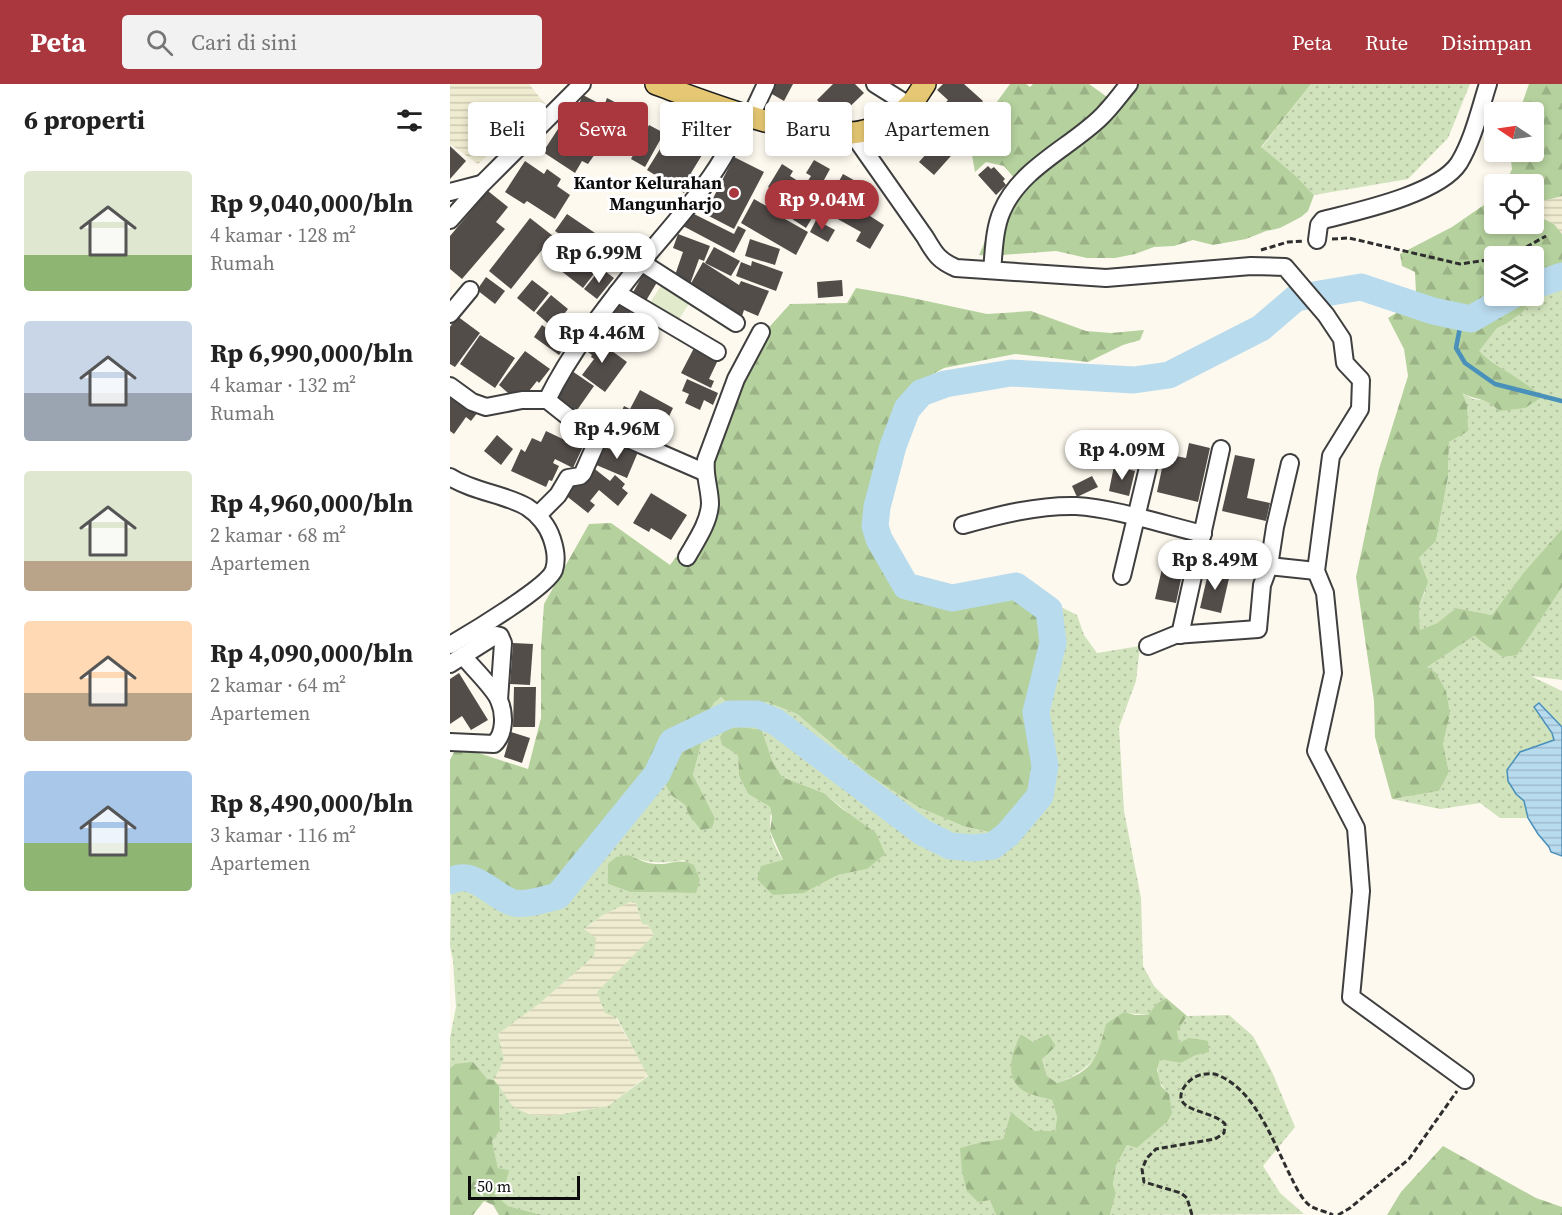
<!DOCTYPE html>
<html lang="id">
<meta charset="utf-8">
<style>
:root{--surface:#fff;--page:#f2f2f2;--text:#222;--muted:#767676;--accent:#aa373e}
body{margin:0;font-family:"Source Serif 4",serif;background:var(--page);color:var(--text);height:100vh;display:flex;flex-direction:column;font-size:22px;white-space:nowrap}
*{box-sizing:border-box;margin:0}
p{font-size:20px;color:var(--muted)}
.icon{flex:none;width:33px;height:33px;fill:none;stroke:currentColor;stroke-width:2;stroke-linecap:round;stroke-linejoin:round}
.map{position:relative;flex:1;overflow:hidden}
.drawer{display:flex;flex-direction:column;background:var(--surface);width:450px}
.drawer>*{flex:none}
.top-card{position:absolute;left:18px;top:18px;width:570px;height:54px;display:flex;gap:12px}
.needle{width:39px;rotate:283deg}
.fabs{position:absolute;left:1034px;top:18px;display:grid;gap:12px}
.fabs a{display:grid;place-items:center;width:60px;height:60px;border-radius:6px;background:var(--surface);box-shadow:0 3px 9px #0003;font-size:30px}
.scale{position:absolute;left:18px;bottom:15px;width:112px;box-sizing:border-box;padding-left:6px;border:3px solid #0c0c0c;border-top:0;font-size:16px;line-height:21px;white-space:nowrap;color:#0c0c0c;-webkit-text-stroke:4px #fff;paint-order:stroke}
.price{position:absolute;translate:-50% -51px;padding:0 14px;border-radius:21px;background:#fff;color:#222;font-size:20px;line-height:39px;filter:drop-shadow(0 2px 3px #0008)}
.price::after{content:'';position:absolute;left:50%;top:36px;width:18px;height:14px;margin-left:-9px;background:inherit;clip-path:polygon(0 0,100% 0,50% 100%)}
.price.selected{background:var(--accent);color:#fff}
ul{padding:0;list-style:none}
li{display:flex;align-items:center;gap:18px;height:150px;padding:0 24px}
li span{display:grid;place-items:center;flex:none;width:168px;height:120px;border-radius:6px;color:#555}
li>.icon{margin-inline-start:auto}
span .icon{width:72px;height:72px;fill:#fffc;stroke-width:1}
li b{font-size:26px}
h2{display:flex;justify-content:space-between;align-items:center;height:72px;padding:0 24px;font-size:26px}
.pill{padding:0 21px;border-radius:6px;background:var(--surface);box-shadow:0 3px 9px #0003;font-size:21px;line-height:54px}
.pill.selected{background:var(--accent);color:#fff}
header{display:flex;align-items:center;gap:36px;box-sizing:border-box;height:84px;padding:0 30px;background:var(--accent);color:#fff}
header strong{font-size:28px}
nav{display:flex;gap:33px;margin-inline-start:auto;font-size:21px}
.search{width:420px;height:54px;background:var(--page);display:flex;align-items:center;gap:15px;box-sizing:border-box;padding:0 21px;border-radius:6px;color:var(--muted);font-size:22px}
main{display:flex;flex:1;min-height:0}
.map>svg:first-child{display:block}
.farmland{fill:url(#farmland-rules)}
.grass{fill:url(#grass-dots);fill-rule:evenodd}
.forest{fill:url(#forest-firs);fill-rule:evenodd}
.pitch{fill:#e1ebcc}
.water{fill:url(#water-rules);stroke:#4990bb;stroke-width:1.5}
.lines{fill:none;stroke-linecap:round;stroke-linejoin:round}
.stream{stroke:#4990bb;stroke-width:4.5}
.river{stroke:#b9dbee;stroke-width:27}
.building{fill:#534d4a}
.minor-casing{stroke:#3f3f3f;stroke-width:20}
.major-casing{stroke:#1d1d1d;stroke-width:24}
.path{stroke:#2e2e2e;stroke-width:3;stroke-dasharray:6 3;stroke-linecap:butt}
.minor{stroke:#fff;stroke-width:16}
.major{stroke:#e6c874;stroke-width:21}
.poi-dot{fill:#aa373e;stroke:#fff;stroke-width:2}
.labels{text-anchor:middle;stroke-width:6;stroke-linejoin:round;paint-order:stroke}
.poi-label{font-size:18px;font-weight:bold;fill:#0c0c0c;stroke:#fff;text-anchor:end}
</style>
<header>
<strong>Peta</strong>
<div class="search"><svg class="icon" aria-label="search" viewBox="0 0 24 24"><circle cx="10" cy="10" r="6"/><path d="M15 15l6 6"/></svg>Cari di sini</div>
<nav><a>Peta</a><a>Rute</a><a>Disimpan</a></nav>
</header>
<main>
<section class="drawer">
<h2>6 properti<svg class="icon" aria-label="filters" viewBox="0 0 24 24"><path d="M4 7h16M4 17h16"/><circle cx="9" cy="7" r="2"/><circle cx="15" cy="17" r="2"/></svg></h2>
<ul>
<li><span style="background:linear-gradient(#dfe7d0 70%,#8fb573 0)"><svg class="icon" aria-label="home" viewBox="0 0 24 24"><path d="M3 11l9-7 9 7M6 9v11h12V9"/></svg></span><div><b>Rp 9,040,000/bln</b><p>4 kamar · 128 m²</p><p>Rumah</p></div></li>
<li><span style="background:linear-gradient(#c9d6e8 60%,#9aa5b1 0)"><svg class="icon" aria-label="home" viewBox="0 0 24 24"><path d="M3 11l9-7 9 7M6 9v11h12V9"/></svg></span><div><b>Rp 6,990,000/bln</b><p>4 kamar · 132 m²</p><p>Rumah</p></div></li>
<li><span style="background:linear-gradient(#dfe7d0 75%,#b9a48a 0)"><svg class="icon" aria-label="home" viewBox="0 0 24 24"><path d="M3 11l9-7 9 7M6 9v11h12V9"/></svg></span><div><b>Rp 4,960,000/bln</b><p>2 kamar · 68 m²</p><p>Apartemen</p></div></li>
<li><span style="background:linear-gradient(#ffd9b3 60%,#b9a48a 0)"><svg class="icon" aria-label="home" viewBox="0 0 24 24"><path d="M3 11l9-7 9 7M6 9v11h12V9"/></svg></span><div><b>Rp 4,090,000/bln</b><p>2 kamar · 64 m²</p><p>Apartemen</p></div></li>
<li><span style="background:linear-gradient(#a9c7e8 60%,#8fb573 0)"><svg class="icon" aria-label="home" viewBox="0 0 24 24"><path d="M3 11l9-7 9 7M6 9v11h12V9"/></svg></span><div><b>Rp 8,490,000/bln</b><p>3 kamar · 116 m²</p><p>Apartemen</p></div></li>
</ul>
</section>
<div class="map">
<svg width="1112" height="1131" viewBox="0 0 1112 1131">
<defs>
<pattern id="farmland-rules" width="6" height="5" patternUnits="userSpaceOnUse" patternTransform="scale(1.5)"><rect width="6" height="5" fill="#efecd1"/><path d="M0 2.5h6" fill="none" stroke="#ccc9b2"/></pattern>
<pattern id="grass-dots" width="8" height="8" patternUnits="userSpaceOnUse" patternTransform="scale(1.5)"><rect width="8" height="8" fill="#d1e3bc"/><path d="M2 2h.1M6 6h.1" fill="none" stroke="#b2c2a0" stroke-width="1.8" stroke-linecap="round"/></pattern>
<pattern id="forest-firs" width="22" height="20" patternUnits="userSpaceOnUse" patternTransform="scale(1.5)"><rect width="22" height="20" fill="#b5d19d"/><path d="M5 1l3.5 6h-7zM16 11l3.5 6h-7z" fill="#9ab286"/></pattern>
<pattern id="water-rules" width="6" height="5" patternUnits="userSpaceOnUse" patternTransform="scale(1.5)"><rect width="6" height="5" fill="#b9dbee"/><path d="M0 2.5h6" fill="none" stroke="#9ebbcb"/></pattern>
</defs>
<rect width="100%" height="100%" fill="#fdf9ee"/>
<g class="farmland">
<path d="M0,0H79L95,20L28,80L0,60Z"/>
<path d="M1112,112V150L1104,140L1084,130L1093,117Z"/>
<path d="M180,818L186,819L192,840L198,841L204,852L166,934L198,991L158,1022L101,1032L81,1031L63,1023L44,996L54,975L48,950L90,919L144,872L133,846L153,831Z"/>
</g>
<g class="grass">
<path d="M861,0H1020L998,54L958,95L864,111L846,92L811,64Z"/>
<path d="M1107,200L1112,201V445L1074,488L1042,531L1006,524L987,539L970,546L969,522L975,508L969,474L986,457L998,393L999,358L1011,308L1023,315L1039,317L1062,292L1028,267L1047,244L1056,240L1072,229L1082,216L1097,211Z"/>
<path d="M1112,503V596L1081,592L1112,607V643L1089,619L1084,622L1102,649L1104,656L1070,668L1066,710L1074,717L1078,734H1050L1030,719L990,725L942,715L989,707L999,688L993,660L1000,630L976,583L1024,552L1052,573Z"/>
<path d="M613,524L627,531L634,551L647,569L690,562L686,597L669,643L674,727L691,814L693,882L704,902L716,914L707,919L698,931L676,929C655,961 645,986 607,999L597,992L592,974L606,962L598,951L583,958L571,950V1005L602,1016L607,1033L605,1047H585L561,1028L553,1055L533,1058L541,1115L546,1131H92L58,1122L43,1110L58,1086L48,1084L42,1057L50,1047L49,1002L63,1023L81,1031L101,1032L158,1022L198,992L167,934L155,929L147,908L204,851L198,841L192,840L186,819L180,818L153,831L134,845L146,854L144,872L90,919L48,950L54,975L44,996L37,995L5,980L0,984V954L6,923L3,876L0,862L1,804L18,803L62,827L122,806L169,748L204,712L213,696L221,711L235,721L239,731L265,734L243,691L251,660L245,651L264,619L271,613L278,620L317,618L347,630L419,691L468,723L513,742L537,748L557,741L571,727L583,684L578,655L579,614L591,571L595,546L589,528ZM312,646L322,676L332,693L374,709L404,734L417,785L388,791L354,809C345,795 321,762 320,746C319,738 322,731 320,723L298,710L289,692L288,671ZM179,771C199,781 213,779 234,776L246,809L180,808L158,800Z"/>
<path d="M779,931L803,952L822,988L845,1043L813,1082L830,1109L854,1130L660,1131L666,1109L663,1100L666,1082L677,1061L687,1064L717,1038L719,1010C708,999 705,989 710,974L731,979L746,971L729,959L726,947L737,932Z"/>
</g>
<g class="forest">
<path d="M560,0H576L580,3L583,0H639L667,20L685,0H861L811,63L846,92L864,111L858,127L851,133L830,144L816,147L796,155L763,161L743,156L724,162L704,163L685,170L665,174H637L606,167L539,172L529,171L536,155L555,133L565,95L554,82L536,78L525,88L522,71L539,49L538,30Z"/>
<path d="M1079,0H1112V112L1093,117L1084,130L1104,140L1112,150V201L1107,200L1097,211L1082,216L1072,229L1056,240L1047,244L1029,267C1048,285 1073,295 1092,313L1075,324L1049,327C1036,313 1028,317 1012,309L1017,320L1018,347L999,358L998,393L986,457L969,474L978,498L969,522L970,546L987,539L1006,524L1042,531L1074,488L1112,445V503L1067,571L1052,573L1024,552L977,583L986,589L996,607L1000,630L993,660L999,688L989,707L942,715L925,653L924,617L906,493L929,385L958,292L954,265L938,234L951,226L967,233L965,188L952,182L950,170L1002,143L1044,114V140H1083V100H1055L1062,85L1060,68H1083V28H1069ZM1044,172H1083V212H1044Z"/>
<path d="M406,204L453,212L537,230L581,227L636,247L661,249L694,246L690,256L673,261L638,278L565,270L494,284L458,304L428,370L417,429L425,467L445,504L476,519L509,521L537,514L567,512L589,528L595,546L591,571L579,614L578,655L583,684L581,705L571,727L557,741L538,748L513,742L468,723L419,691L347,630L317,618L278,620L271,613L264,619L246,650L250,655L251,660L243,691L265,734L262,744L251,746L239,731L235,721L221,711L213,696L204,712L169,748L122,806L110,817L62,827L18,803L1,804L0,806V676L7,662L78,685L91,634V564L94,520L139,440L161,439L220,481L264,423L255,398L312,251L340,220L397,219Z"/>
<path d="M290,643L312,646L322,676L332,693L374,709L391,724L426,749L435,770L417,785L388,791L354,809L323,811L307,795L311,782L333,776L320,747L322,733L320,723L298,710L289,692L288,671L272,661L270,653L274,646Z"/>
<path d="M179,771C187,775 197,780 207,780C222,781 228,773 244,781L250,796L246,809L180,808L158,800V780L166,773Z"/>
<path d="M716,914L737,932L727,947L729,959L739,954L758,957L759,968L746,971L731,979L710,975L707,986L711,1002L719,1010L722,1029L717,1038L687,1064L677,1061L666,1082L663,1100L666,1109L660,1131H546L540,1116L528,1118L517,1107L512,1087L510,1064L533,1058L553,1055L561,1028L585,1047H605L607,1033L602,1016C593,1013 577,1011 570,1004C554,991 563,965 571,950L583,958L598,950L606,962L592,975L597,992L607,999C644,987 647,975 656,940L674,928L685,931H698L707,919Z"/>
<path d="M23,978L37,995L44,996L49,1002L50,1047L42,1057L48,1084L59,1086L55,1101L44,1110L58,1122L92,1131H49L43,1121L34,1117L23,1131H0V984L5,980Z"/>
<path d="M993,1062L1086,1114L1112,1123V1131H937L951,1108Z"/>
</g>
<path class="pitch" d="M212,200L240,218L228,237L200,219Z"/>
<path class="water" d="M1089,619L1112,643V772L1101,768L1099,763L1088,750L1078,734L1074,717L1066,710L1058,697L1057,686L1070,668L1104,656L1102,649L1084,623Z"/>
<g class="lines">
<path class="stream" d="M1012,233L1006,264L1015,279L1045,300L1112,317"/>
<g class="river">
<path d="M1083,202L1112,192"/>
<path d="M0,797C24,785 40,810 61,818C74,823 95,815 108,812L207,690L222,658L280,630H307L326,638L472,748L500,762L523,764L543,762L558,750L590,712L595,682L586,628L603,559L599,526L566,502L502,514L456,502L429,455L425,442L427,423L443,362L457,325L471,309L495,300L561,289L684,296L719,291L811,244L846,214L911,203L983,227L1021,235L1061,212"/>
</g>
</g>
<g class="building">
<path d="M318,0H343L334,17L315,6Z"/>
<path d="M383,0H405L414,9L386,36L367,16Z"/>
<path d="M493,0H514L533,17L518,33L531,46L512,68L508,64L484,91L469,78L493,51L498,55L507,45L487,28L498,16L487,6Z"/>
<path d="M133,11L154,22L157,14L184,28L170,55L123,32Z"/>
<path d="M199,41L214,49L195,83L181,75Z"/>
<path d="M235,43L260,58L241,89L245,91L234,109L197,86L220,49L228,55Z"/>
<path d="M108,45L145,70L138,80L132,77L125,89L93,68Z"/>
<path d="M0,62L16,77L0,95Z"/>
<path d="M284,73L314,88L284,145L255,130Z"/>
<path d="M364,76L380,85L369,105L357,98L361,92L356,89Z"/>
<path d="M75,77L94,90L97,85L111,95L107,102L120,111L105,135L77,117L74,120L55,108Z"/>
<path d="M332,80L343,87L340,92L364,107L354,123L365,129L356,144L333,129L341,117L318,103Z"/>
<path d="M538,82L541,85L544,83L555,95L553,97L556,101L546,111L528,91Z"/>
<path d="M393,90L418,104L412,115L426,122L420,132L434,141L420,165L406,157L411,148L384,133L386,131L374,124Z"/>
<path d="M38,107L58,123L46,138L55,145L12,195L0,185V152Z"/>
<path d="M304,115L327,128L326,130L358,148L346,171L291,139Z"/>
<path d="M240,128L284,150L288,142L296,146L284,169L233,142Z"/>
<path d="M117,130L179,172L173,182L168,179L163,187L105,147Z"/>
<path d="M80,134L103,152L61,205L39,187Z"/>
<path d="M366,136L385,146L378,158L360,148Z"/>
<path d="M228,150L260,162L254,177L249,175L239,203L253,178L289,201L291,197L319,207L308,232L294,226L292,232L223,197L233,168L223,164Z"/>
<path d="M107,152L150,182L133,204L92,172Z"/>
<path d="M300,155L330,165L325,181L295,172Z"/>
<path d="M264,163L290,177L281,192L255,179Z"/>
<path d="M302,177L333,188L326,207L286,192L291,178L301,182Z"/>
<path d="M151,184L164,194L147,215L134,205Z"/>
<path d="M195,187L209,195L194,220L181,212Z"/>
<path d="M36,193L55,207L45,220L27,206Z"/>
<path d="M82,196L99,209L84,228L67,214Z"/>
<path d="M392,196L393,212L368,214L367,198Z"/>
<path d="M101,211L118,225L103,244L86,229Z"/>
<path d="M170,218L182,226L180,229L195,238L182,260L149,240L154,231L160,234Z"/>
<path d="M7,232L30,249L5,283L0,280V243Z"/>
<path d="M92,241L117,260L109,271L84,253Z"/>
<path d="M30,251L65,274L45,304L10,280Z"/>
<path d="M140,251L177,278L155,308L132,291L144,275L141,273L142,271L131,263Z"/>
<path d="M244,264L268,276L259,295L264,297L261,304L231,289Z"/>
<path d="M75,267L100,285L89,299L87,297L79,307L58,309L49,301Z"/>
<path d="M119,285L144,302L125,329L100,311Z"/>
<path d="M237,295L268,309L263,321L254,316L250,326L235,319L239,310L232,307Z"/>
<path d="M0,306L28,328L21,337L16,333L4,350L0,347Z"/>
<path d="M190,306L223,324L206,360L165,343L174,322L180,325Z"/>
<path d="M125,343L139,350L123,384L105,375L103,379L109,382L102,397L99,396L96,403L61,387L71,365L75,368L82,354L91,358L96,347L119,358Z"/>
<path d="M47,351L63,365L51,381L34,367Z"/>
<path d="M739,359L760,364L748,418L707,408L715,370L736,374Z"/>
<path d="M152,362L171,369L174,362L188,368L177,394L144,380Z"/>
<path d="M785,371L805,375L797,414L820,419L816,437L772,427Z"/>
<path d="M141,382L160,397L165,391L175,400L172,404L178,409L168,422L149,406L140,417L145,421L138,429L114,410Z"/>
<path d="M664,382L685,387L679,412L659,407Z"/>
<path d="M642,392L648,403L627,413L622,402Z"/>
<path d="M201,409L237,431L221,456L201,444L199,448L183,439Z"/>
<path d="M714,476L734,481L726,519L705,515Z"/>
<path d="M759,485L780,490L771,529L750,524Z"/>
<path d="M63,559L83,560L80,601L60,600Z"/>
<path d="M9,589L38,636L21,646L12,632L0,640V595Z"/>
<path d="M64,603H86L85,643H63Z"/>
<path d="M61,648L80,654L72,679L54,673Z"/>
</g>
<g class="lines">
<defs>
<g id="minor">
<path d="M425,0L460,22"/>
<path d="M301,32L316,0"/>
<path d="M402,49L475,153C485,170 488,176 506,184L656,194L801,182L835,183L876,231L892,255L895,279L911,296L910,325L881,372L866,487L875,509L883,589L866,667L906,744L911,807L901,913L1015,996"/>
<path d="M0,108L31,100"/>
<path d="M0,136L32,100L132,0"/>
<path d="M867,156L869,141L873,136C908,127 989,110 1009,79C1023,56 1030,25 1038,0"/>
<path d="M191,178L286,239"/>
<path d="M542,186C544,167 544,145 552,127C570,85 617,65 649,35C660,25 669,12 679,0"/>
<path d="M167,209L267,268"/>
<path d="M0,230L20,206"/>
<path d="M0,302L22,318L36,323L72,316H97C121,267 156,223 190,180C218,145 287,74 290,29"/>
<path d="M97,316L126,339L178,355L254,388"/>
<path d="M0,393C24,408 55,410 77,423C88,430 98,442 102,455C105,464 107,477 104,486C98,503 19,550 0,561"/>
<path d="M88,431L108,411L118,394L130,392L133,389L152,346"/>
<path d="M513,441C549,431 588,421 626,422C664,424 715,441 753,450"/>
<path d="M748,469L819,482L866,487"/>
<path d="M237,473C246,457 259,439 260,420C260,405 254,392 256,376L286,295L311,248"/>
<path d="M672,492L701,371"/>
<path d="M730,551L771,365"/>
<path d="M698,562L725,551L808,545L812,501L819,482L825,443L840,379"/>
<path d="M0,580L46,551L50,552L53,559L49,616"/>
<path d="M0,658L44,660C55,650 55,630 49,616C44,604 22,583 13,572"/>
</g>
<path id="major" d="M206,0C261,20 344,53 401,49C421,48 445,36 459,22C465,17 470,7 475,0"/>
</defs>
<use href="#minor" class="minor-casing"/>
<use href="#major" class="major-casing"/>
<g class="path">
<path d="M882,155L899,154L1010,180L1044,175"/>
<path d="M811,166L838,158L854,157"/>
<path d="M1051,172L1069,167L1096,152"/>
<path d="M742,1131L737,1114L731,1109L694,1098L692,1085L697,1074L706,1065L765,1055L774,1049L775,1040C763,1026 721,1028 733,1005C737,998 743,993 750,991C758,989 765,989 772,993C807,1010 824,1060 841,1093C846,1103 852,1117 862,1123C868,1126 877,1128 883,1131"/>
<path d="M888,1131L900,1124L959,1075L1007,1007"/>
</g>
<use href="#minor" class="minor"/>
<use href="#major" class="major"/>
</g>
<circle class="poi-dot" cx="284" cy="109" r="6"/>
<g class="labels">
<g class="poi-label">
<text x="272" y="105">Kantor Kelurahan<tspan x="272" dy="21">Mangunharjo</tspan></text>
</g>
</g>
</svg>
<div class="fabs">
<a><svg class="needle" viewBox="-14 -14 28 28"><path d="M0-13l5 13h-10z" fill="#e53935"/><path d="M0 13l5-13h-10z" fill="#767676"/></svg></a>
<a><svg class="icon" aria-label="locate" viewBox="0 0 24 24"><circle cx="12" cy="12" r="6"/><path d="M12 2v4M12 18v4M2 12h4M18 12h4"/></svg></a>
<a><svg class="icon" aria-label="layers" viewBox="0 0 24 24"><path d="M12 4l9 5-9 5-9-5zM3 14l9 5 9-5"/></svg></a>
</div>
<div class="scale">50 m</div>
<b class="price selected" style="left:372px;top:147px">Rp 9.04M</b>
<b class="price" style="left:149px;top:200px">Rp 6.99M</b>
<b class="price" style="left:152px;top:280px">Rp 4.46M</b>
<b class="price" style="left:167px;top:376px">Rp 4.96M</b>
<b class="price" style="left:672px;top:397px">Rp 4.09M</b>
<b class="price" style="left:765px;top:507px">Rp 8.49M</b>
<div class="top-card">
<a class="pill">Beli</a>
<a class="pill selected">Sewa</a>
<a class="pill">Filter</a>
<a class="pill">Baru</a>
<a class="pill">Apartemen</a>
</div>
</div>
</main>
